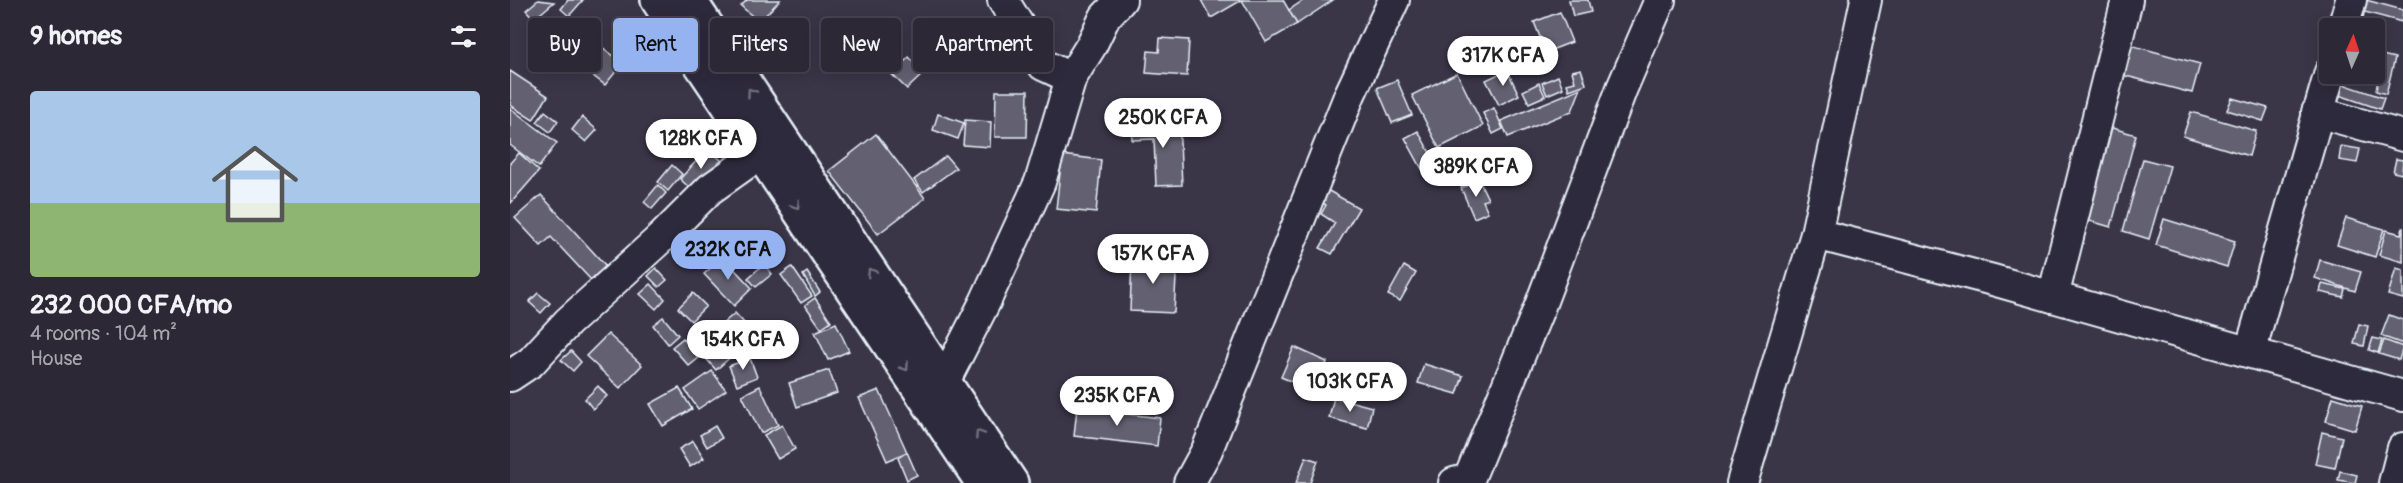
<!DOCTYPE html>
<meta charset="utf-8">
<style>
:root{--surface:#2c2836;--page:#34303e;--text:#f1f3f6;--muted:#a6a6ad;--line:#484451;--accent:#95b2f1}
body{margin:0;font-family:Pangolin,sans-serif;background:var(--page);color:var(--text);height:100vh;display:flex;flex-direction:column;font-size:22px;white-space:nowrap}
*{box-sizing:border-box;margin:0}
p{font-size:20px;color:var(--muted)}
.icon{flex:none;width:33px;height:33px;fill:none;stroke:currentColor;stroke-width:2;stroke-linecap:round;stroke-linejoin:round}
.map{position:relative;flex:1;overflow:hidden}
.side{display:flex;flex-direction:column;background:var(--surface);width:510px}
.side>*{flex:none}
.guide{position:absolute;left:18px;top:18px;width:570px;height:54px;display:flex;gap:12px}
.needle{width:39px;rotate:3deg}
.tools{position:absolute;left:1809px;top:18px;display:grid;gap:12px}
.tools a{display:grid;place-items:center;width:66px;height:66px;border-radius:6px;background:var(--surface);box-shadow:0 3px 15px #0003,0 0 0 2px var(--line);font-size:30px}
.price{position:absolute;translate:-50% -51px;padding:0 14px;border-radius:21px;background:#fff;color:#222;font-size:20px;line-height:39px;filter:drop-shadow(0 2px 3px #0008)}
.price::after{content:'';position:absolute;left:50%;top:36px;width:18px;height:14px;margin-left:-9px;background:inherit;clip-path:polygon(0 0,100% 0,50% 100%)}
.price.current{background:var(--accent);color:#111}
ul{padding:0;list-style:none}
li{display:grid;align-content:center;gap:12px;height:318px;padding:0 30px}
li+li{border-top:2px solid var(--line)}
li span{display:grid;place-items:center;height:186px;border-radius:6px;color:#555}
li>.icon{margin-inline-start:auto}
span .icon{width:108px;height:108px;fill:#fffc;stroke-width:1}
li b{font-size:26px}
h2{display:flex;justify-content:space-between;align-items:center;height:72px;padding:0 30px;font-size:26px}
.pill{padding:0 21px;border-radius:6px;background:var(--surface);box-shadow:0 3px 15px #0003,0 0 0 2px var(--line);font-size:21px;line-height:54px}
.pill.current{background:var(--accent);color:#111}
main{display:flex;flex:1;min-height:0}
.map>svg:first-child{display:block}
.building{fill:#636171;stroke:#e8f1f8;stroke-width:1.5}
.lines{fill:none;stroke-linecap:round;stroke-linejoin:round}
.minor-casing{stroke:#e8f1f8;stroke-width:34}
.major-casing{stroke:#e8f1f8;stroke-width:38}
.minor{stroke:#2f2a3d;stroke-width:30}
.major{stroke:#2f2a3d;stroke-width:33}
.oneway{stroke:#70707e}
</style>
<main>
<section class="side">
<h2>9 homes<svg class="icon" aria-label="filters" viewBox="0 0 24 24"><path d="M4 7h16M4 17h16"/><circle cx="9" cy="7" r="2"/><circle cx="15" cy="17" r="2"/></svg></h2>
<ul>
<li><span style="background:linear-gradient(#a9c7e8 60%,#8fb573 0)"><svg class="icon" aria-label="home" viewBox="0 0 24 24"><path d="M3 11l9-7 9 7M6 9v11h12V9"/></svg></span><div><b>232 000 CFA/mo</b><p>4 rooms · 104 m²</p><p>House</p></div></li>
</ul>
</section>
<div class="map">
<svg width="1893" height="483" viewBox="0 0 1893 483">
<rect width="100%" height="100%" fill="#3a3648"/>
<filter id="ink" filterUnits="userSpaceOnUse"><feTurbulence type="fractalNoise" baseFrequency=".0167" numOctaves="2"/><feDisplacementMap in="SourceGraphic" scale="12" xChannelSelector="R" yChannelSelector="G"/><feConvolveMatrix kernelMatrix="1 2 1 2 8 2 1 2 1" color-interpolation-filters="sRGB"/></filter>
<g filter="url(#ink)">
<g class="building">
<path d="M28,0L44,2L24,19L16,10Z"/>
<path d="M58,0H73L59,16L51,9Z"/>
<path d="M237,0H270L249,22L231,6Z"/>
<path d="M691,0H732L701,18Z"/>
<path d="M732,0H773L787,24L756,42Z"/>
<path d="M794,0H823L787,24L779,10Z"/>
<path d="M1059,0H1078L1081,12L1063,16Z"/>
<path d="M1842,0H1856L1893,10L1892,22L1840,8Z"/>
<path d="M1050,12L1062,42L1036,52L1024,22Z"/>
<path d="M34,26L52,39L44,51L25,38Z"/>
<path d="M125,30L133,38L120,52L112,45Z"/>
<path d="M650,38L679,40L677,76L636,73L638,51L649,52Z"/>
<path d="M88,44L113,63L95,85L70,66Z"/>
<path d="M1620,45L1690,64L1682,93L1612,75Z"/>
<path d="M1872,55L1885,58L1876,94L1866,91Z"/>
<path d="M399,57L414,73L397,89L374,67L382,59L390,66Z"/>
<path d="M1071,69L1076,84L1059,90L1057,84L1065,82L1062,71Z"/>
<path d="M997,70L1009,95L989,105L976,80Z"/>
<path d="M0,71L38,96L23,120L0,105Z"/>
<path d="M947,73L973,126L929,148L902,95Z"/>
<path d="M1048,76L1053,88L1037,95L1032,83Z"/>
<path d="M887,80L902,115L882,123L867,88Z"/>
<path d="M1029,83L1035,96L1019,103L1013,91Z"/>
<path d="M1833,84L1874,98L1870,109L1829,95Z"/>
<path d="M1071,88L1062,111L998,137L991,121Z"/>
<path d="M486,91H518L517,137H485Z"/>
<path d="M1722,98L1758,108L1753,121L1717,110Z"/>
<path d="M0,108L47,143L29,167L0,145Z"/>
<path d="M984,108L993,129L983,134L973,113Z"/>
<path d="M35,111L48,121L40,132L27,122Z"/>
<path d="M1681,112L1746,131L1739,156L1673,136Z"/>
<path d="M428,114L454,123L448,139L423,130Z"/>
<path d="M72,117L87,130L76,142L62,130Z"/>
<path d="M455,120L481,122L480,147L453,145Z"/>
<path d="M669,120L672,185L646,186L644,139L622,140L621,122Z"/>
<path d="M1599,127L1626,135L1601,227L1573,219Z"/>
<path d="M908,131L925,162L912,169L895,138Z"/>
<path d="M366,134L415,198L368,234L319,171Z"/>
<path d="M1831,146L1850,149L1847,163L1829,160Z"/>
<path d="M198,148L212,161L184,192L170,179Z"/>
<path d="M9,153L29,171L0,204V163Z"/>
<path d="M552,155L591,160L586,213L546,209Z"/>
<path d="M436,156L446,168L413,192L404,180Z"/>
<path d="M1633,159L1660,166L1639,239L1613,231Z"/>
<path d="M1886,159L1893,160L1892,174L1883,172Z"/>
<path d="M162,165L172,174L158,191L148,182Z"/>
<path d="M969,180L978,199L973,201L978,212L964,218L951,188Z"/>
<path d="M148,185L156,193L142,209L134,202Z"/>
<path d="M810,186L849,208L822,254L810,248L825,223L811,214L816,205L803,197Z"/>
<path d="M31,195L96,266L81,280L41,237L31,246L5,218Z"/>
<path d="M1836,218L1874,229L1865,257L1827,245Z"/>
<path d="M1654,219L1725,241L1717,267L1646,245Z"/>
<path d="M1893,227V262L1869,255L1876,230L1891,234Z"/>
<path d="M242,232L252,242L246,248L240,242L234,248L230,244Z"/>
<path d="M213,257L242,288L224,306L194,274Z"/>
<path d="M622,258L667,260L664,313L620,311Z"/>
<path d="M1810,260L1851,272L1845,291L1805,278Z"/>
<path d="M254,264L262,274L246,287L238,278Z"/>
<path d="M894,266L906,273L890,301L878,295Z"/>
<path d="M282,267L302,296L291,303L271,275Z"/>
<path d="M146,268L157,280L149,287L138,276Z"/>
<path d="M1886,268L1893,270V299L1878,295Z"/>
<path d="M297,272L310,292L305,296L293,275Z"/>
<path d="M141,284L155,299L146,309L130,294Z"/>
<path d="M1812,284L1835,289L1833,297L1810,292Z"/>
<path d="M28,293L40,303L31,313L19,302Z"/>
<path d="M183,293L196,306L181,321L168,308Z"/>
<path d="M305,298L321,321L311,328L295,305Z"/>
<path d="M225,313L245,335L206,370L186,347Z"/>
<path d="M1879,315L1893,320V344L1871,336Z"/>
<path d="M153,317L168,335L158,344L143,325Z"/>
<path d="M326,323L339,351L318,360L305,332Z"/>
<path d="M271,324L281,338L272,344L267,337L262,341L257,334Z"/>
<path d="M1849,324L1858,326L1854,346L1844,344Z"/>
<path d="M98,334L132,365L110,388L76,356Z"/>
<path d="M173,338L189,358L179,366L162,347Z"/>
<path d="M1863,338L1872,340L1868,353L1859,350Z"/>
<path d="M1874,340L1893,347L1889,360L1869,354Z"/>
<path d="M784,347L817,362L813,372L827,378L818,397L771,377Z"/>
<path d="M61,351L71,362L63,371L51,360Z"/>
<path d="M240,358L247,377L227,385L219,366Z"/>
<path d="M914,364L953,376L947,394L908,383Z"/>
<path d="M319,370L327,393L287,407L279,383Z"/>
<path d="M202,371L216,390L188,409L175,390Z"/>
<path d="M88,386L97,396L83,409L75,399Z"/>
<path d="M250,386L268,425L251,433L232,395Z"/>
<path d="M169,388L182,409L153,426L140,404Z"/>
<path d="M369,390L397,452L377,461L349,398Z"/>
<path d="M824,397L862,407L857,428L819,418Z"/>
<path d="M1823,397L1852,406L1845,430L1816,421Z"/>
<path d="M567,408L650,418L647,446L564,436Z"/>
<path d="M272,425L285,449L268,459L254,435Z"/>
<path d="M205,426L212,438L197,447L190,435Z"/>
<path d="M1812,432L1832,437L1825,468L1805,464Z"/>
<path d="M183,441L194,458L180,467L169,449Z"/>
<path d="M397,452L407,475L397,480L388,458Z"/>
<path d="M796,457L808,461L800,483H786Z"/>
<path d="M1830,471L1847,475L1845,483L1828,480Z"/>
</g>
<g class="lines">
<defs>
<g id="minor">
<path d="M493,0L533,65L561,78"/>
<path d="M1833,28L1841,0"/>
<path d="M1807,112L1893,136"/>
<path d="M1306,234L1483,280L1893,396"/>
<path d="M1543,297L1617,0"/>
<path d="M1740,352L1820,72"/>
<path d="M0,376L21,362L58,322L152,237L200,189L251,153"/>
<path d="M434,382L475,302L530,182L561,78L581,46L595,17L611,0"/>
<path d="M679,483L697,450L840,94L884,0"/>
<path d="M944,483L959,479L1030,306L1112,88L1150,0"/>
<path d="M1232,483L1306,234L1356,0"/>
<path d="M1884,483L1893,448"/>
</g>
<g id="major">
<path d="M148,0L473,483"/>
<path d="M179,0L501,483"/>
</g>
</defs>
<use href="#minor" class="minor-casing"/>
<use href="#major" class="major-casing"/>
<use href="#minor" class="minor"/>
<use href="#major" class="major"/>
</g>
<defs><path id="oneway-chevron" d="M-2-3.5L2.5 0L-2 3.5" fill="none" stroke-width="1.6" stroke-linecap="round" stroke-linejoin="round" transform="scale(1.5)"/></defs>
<g class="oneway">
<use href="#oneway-chevron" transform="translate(241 92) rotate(-124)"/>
<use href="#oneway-chevron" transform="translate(286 205) rotate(56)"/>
<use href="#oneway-chevron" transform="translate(361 272) rotate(-123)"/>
<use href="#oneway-chevron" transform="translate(395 367) rotate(56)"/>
<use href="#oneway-chevron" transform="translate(469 434) rotate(-124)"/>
</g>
</g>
</svg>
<div class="tools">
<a><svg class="needle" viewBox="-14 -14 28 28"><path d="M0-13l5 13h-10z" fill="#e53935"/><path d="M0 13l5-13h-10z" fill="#a6a6ad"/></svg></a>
</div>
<b class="price" style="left:993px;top:87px">317K CFA</b>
<b class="price" style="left:653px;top:149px">250K CFA</b>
<b class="price" style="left:191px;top:170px">128K CFA</b>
<b class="price" style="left:966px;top:198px">389K CFA</b>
<b class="price current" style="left:218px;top:281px">232K CFA</b>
<b class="price" style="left:643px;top:285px">157K CFA</b>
<b class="price" style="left:233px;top:371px">154K CFA</b>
<b class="price" style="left:840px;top:413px">103K CFA</b>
<b class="price" style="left:607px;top:427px">235K CFA</b>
<div class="guide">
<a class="pill">Buy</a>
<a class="pill current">Rent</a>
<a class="pill">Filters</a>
<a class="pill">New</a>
<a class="pill">Apartment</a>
</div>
</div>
</main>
